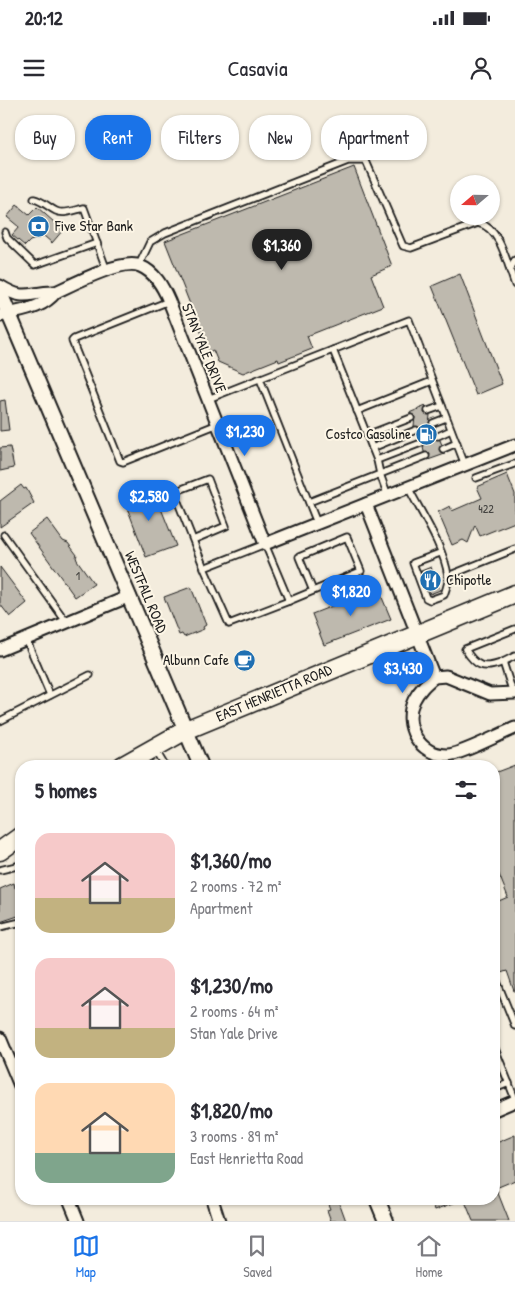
<!DOCTYPE html>
<meta charset="utf-8">
<style>
:root{--surface:#fff;--page:#f7f7f7;--text:#2b2b33;--muted:#7c7c81;--line:#e1e1e2;--accent:#1a73e8}
body{margin:0;font-family:"Patrick Hand",sans-serif;background:var(--page);color:var(--text);height:100vh;display:flex;flex-direction:column;font-size:19px;white-space:nowrap}
*{box-sizing:border-box;margin:0}
p{font-size:16px;color:var(--muted)}
.icon{flex:none;width:28px;height:28px;fill:none;stroke:currentColor;stroke-width:2;stroke-linecap:round;stroke-linejoin:round}
.map{position:relative;flex:1;overflow:hidden}
.drawer{position:absolute;left:15px;top:660px;width:485px;height:445px;display:flex;flex-direction:column;background:var(--surface);border-radius:20px;box-shadow:0 1px 4px #0004}
.drawer>*{flex:none}
.top-card{position:absolute;left:15px;top:15px;width:485px;height:45px;display:flex;gap:10px}
.needle{width:32px;rotate:250deg}
.buttons{position:absolute;left:450px;top:75px;display:grid;gap:10px}
.buttons a{display:grid;place-items:center;width:50px;height:50px;border-radius:50%;background:var(--surface);box-shadow:0 1px 4px #0004;font-size:25px}
.price{position:absolute;translate:-50% -42px;padding:0 11px;border-radius:18px;background:var(--accent);color:#fff;font-size:16px;line-height:32px;filter:drop-shadow(0 1px 2px #0008)}
.price::after{content:'';position:absolute;left:50%;top:30px;width:15px;height:11px;margin-left:-8px;background:inherit;clip-path:polygon(0 0,100% 0,50% 100%)}
.price.current{background:#222;color:#fff}
ul{padding:0;list-style:none}
li{display:flex;align-items:center;gap:15px;height:125px;padding:0 20px}
li span{display:grid;place-items:center;flex:none;width:140px;height:100px;border-radius:15px;color:#555}
li>.icon{margin-inline-start:auto}
span .icon{width:60px;height:60px;fill:#fffc;stroke-width:1}
li b{font-size:21px}
h2{display:flex;justify-content:space-between;align-items:center;height:60px;padding:0 20px;font-size:21px}
.chip{padding:0 18px;border-radius:20px;background:var(--surface);box-shadow:0 1px 4px #0004;font-size:18px;line-height:45px}
.chip.current{background:var(--accent);color:#fff}
.status{display:flex;justify-content:space-between;align-items:center;height:35px;padding:0 25px;background:var(--surface);direction:ltr}
.status svg{height:14px;fill:currentColor}
header{display:flex;justify-content:space-between;align-items:center;height:65px;padding:0 20px;background:var(--surface);font-size:22px;font-weight:600}
.dock{display:flex;justify-content:space-around;align-items:center;height:70px;border-top:1px solid var(--line);background:var(--surface);font-size:14px;color:var(--muted)}
.dock a{display:grid;justify-items:center;gap:2px}
.dock .current{color:var(--accent)}
.map>svg:first-child{display:block}
.building{fill:#beb9ae;stroke:#1c1c1c}
.lines{fill:none;stroke-linecap:round;stroke-linejoin:round}
.service-casing{stroke:#1c1c1c;stroke-width:9}
.minor-casing{stroke:#1c1c1c;stroke-width:15}
.tertiary-casing{stroke:#1c1c1c;stroke-width:18}
.primary-casing{stroke:#1c1c1c;stroke-width:21}
.service{stroke:#fcf5e5;stroke-width:5.5}
.minor{stroke:#fcf5e5;stroke-width:11}
.tertiary{stroke:#fcf5e5;stroke-width:14}
.primary{stroke:#fcf5e5;stroke-width:18}
.labels{text-anchor:middle;stroke-width:4;stroke-linejoin:round;paint-order:stroke}
.number-label{font-size:12px;fill:#444340}
.poi-label{font-size:15px;fill:#1c1c1c;stroke:#fcf5e5;text-anchor:start}
.street-label{font-size:15px;fill:#1c1c1c;stroke:#fcf5e5}
</style>
<div class="status"><b>20:12</b><svg viewBox="0 0 49 12"><path d="M0 12V9h3v3zM5 12V6h3v6zM10 12V3h3v9zM15 12V0h3v12zM26 1h20v11H26zM47 4h2v5h-2z"/></svg></div>
<header><svg class="icon" aria-label="menu" viewBox="0 0 24 24"><path d="M4 6h16M4 12h16M4 18h16"/></svg>Casavia<svg class="icon" aria-label="person" viewBox="0 0 24 24"><circle cx="12" cy="8" r="4"/><path d="M4 21q1-7 8-7t8 7"/></svg></header>
<div class="map">
<svg width="515" height="1121" viewBox="0 0 515 1121">
<rect width="100%" height="100%" fill="#f3ecdd"/>
<filter id="ink" filterUnits="userSpaceOnUse"><feTurbulence type="fractalNoise" baseFrequency=".02" numOctaves="2"/><feDisplacementMap in="SourceGraphic" scale="10" xChannelSelector="R" yChannelSelector="G"/><feConvolveMatrix kernelMatrix="1 2 1 2 8 2 1 2 1" color-interpolation-filters="sRGB"/></filter>
<g filter="url(#ink)">
<g class="building">
<path d="M354,67L392,166L371,175L383,206L307,236L312,249L279,262L278,259L243,273L218,262L213,250L209,252L165,141Z"/>
<path d="M17,105L29,115L37,107L63,130L52,143L44,136L30,141L25,146L12,135L19,127L7,117Z"/>
<path d="M460,174L502,284L476,295L432,186Z"/>
<path d="M5,300L9,330L0,331V301Z"/>
<path d="M426,306L424,313L430,315L429,325L435,327L436,332L434,338L440,340L442,345L439,350L445,354L428,360L430,354L424,352L423,347L425,341L419,339L417,334L420,329L414,326L415,316L409,313Z"/>
<path d="M10,347L14,368L0,371V348Z"/>
<path d="M507,374L515,394V422L480,436L475,425L468,443L463,440L452,445L438,412L450,406L452,411L482,398L477,387Z"/>
<path d="M21,385L24,389L26,388L34,403L0,427V401Z"/>
<path d="M152,386L176,446L146,457L123,397Z"/>
<path d="M47,419L63,441L68,443L77,455L76,457L77,460L94,484L75,497L29,433Z"/>
<path d="M0,467L27,503L10,517L0,504Z"/>
<path d="M431,467L440,490L430,494L421,471Z"/>
<path d="M191,487L206,525L203,527L204,529L184,537L182,534L179,535L164,497Z"/>
<path d="M378,488L391,519L324,545L312,514Z"/>
<path d="M515,665V891H514L507,871L494,875V803L508,797L498,772L494,774V673Z"/>
<path d="M14,783L15,788L21,785V815L0,822V789Z"/>
<path d="M515,1035V1080L496,1088L509,1121H473L464,1099H494V1044Z"/>
<path d="M326,1099H338L346,1121H331L327,1110L330,1109Z"/>
<path d="M431,1099H464L435,1110Z"/>
</g>
<g class="lines">
<defs>
<g id="service">
<path d="M34,99C43,101 48,107 56,111C64,115 75,110 84,108L107,171"/>
<path d="M5,132L7,138L35,165L97,143"/>
<path d="M139,165L150,142L165,133L348,61H366L403,146L411,148L478,123C501,128 507,164 515,185"/>
<path d="M510,171L515,160"/>
<path d="M169,201L74,239L72,241L120,361L123,362L218,324"/>
<path d="M333,250L377,360L380,374L388,396"/>
<path d="M260,279L317,423"/>
<path d="M208,299L409,220L465,365"/>
<path d="M357,311L432,281"/>
<path d="M428,311L442,306"/>
<path d="M433,323L446,318"/>
<path d="M367,335L411,318"/>
<path d="M438,336L451,330"/>
<path d="M372,348L416,330"/>
<path d="M443,349L457,343"/>
<path d="M377,360L421,343"/>
<path d="M476,378L514,364"/>
<path d="M408,387C421,413 444,447 448,476C449,482 446,489 444,495L430,500L426,498L413,463L440,453"/>
<path d="M309,402L426,356"/>
<path d="M4,435L67,523"/>
<path d="M193,440L226,426L208,379L174,392L204,468L265,444L289,501L229,524L204,468"/>
<path d="M448,476L515,449"/>
<path d="M289,501L361,471L347,437L299,457L313,491"/>
<path d="M26,539L50,595"/>
<path d="M503,562C484,570 476,567 465,549L515,529"/>
<path d="M513,593L503,562L515,556"/>
<path d="M0,621L90,575"/>
<path d="M156,651L165,666"/>
<path d="M0,770L21,765"/>
<path d="M0,827L21,822"/>
<path d="M496,879L515,926"/>
<path d="M494,946L515,999"/>
<path d="M494,989L509,983"/>
</g>
<g id="minor">
<path d="M0,186C27,203 29,191 56,192C73,184 123,158 140,166C155,172 163,187 169,201L265,444L515,345"/>
<path d="M0,216C21,210 41,210 56,192"/>
<path d="M366,404L434,577"/>
<path d="M0,550L130,496"/>
<path d="M434,577C426,584 419,590 414,600C402,625 419,655 447,655C460,655 500,634 515,628"/>
<path d="M434,577L446,576L490,594L515,593"/>
<path d="M0,938L21,988"/>
<path d="M494,1010L515,1001"/>
<path d="M69,1099L78,1121"/>
<path d="M212,1099L219,1121"/>
</g>
<g id="tertiary">
<path d="M0,193L201,666"/>
<path d="M377,1099L386,1121"/>
</g>
<g id="primary">
<path d="M122,666L186,630L515,494"/>
<path d="M0,751L21,736"/>
</g>
</defs>
<use href="#service" class="service-casing"/>
<use href="#minor" class="minor-casing"/>
<use href="#tertiary" class="tertiary-casing"/>
<use href="#primary" class="primary-casing"/>
<use href="#service" class="service"/>
<use href="#minor" class="minor"/>
<use href="#tertiary" class="tertiary"/>
<use href="#primary" class="primary"/>
</g>
</g>
<defs>
<symbol id="bank-disc" viewBox="-11 -11 22 22"><circle r="9.5" fill="#1f6fb2" stroke="#fcf5e5"/><path d="M-6-4H6V4H-6ZM0-2.3a2.3 2.3 0 1 0 0 4.6a2.3 2.3 0 1 0 0-4.6Z" fill="#fff"/></symbol>
<symbol id="fuel-disc" viewBox="-11 -11 22 22"><circle r="9.5" fill="#1f6fb2" stroke="#fcf5e5"/><path d="M-5.5-6h7V0h2V4h1.3V-2.5L3-4.5l.8-.8L6-3V5H2.5V1h-1V6h-7ZM-4.2-4.7v3.2H.2V-4.7Z" fill="#fff"/></symbol>
<symbol id="restaurant-disc" viewBox="-11 -11 22 22"><circle r="9.5" fill="#1f6fb2" stroke="#fcf5e5"/><path d="M-5-6h1v4h1v-4h1v4h1v-4h1v5L-1.5 .5V6h-2V.5L-5-1ZM5-6V6H3V1.5H1.5Q1.5-4 5-6Z" fill="#fff"/></symbol>
<symbol id="cafe-disc" viewBox="-11 -11 22 22"><circle r="9.5" fill="#1f6fb2" stroke="#fcf5e5"/><path d="M-5.5-4.5H6V0H3Q3 3.5 0 3.5H-2.5Q-5.5 3.5-5.5 0ZM3-3.2v2h1.7v-2ZM-6 4.5H4V6H-6Z" fill="#fff"/></symbol>
</defs>
<g fill-rule="evenodd">
<use href="#bank-disc" x="26" y="114" width="25" height="25"/>
<use href="#fuel-disc" x="414" y="322" width="25" height="25"/>
<use href="#restaurant-disc" x="418" y="468" width="25" height="25"/>
<use href="#cafe-disc" x="232" y="548" width="25" height="25"/>
</g>
<g class="labels">
<g class="number-label">
<text x="486" y="413">422</text>
<text x="78" y="480">1</text>
</g>
<g class="poi-label">
<text x="55" y="131">Five Star Bank</text>
<text x="411" y="339" text-anchor="end">Costco Gasoline</text>
<text x="446" y="485">Chipotle</text>
<text x="229" y="565" text-anchor="end">Albunn Cafe</text>
</g>
<g class="street-label">
<text transform="translate(204 248) rotate(68)" y="5">STAN YALE DRIVE</text>
<text transform="translate(146 492) rotate(67)" y="5">WESTFALL ROAD</text>
<text transform="translate(274 593) rotate(-23)" y="5">EAST HENRIETTA ROAD</text>
</g>
</g>
</svg>
<div class="buttons">
<a><svg class="needle" viewBox="-14 -14 28 28"><path d="M0-13l5 13h-10z" fill="#e53935"/><path d="M0 13l5-13h-10z" fill="#7c7c81"/></svg></a>
</div>
<b class="price current" style="left:282px;top:171px">$1,360</b>
<b class="price" style="left:245px;top:357px">$1,230</b>
<b class="price" style="left:149px;top:422px">$2,580</b>
<b class="price" style="left:351px;top:517px">$1,820</b>
<b class="price" style="left:403px;top:594px">$3,430</b>
<div class="top-card">
<a class="chip">Buy</a>
<a class="chip current">Rent</a>
<a class="chip">Filters</a>
<a class="chip">New</a>
<a class="chip">Apartment</a>
</div>
<section class="drawer">
<h2>5 homes<svg class="icon" aria-label="filters" viewBox="0 0 24 24"><path d="M4 7h16M4 17h16"/><circle cx="9" cy="7" r="2"/><circle cx="15" cy="17" r="2"/></svg></h2>
<ul>
<li><span style="background:linear-gradient(#f6c9c9 65%,#c2b280 0)"><svg class="icon" aria-label="home" viewBox="0 0 24 24"><path d="M3 11l9-7 9 7M6 9v11h12V9"/></svg></span><div><b>$1,360/mo</b><p>2 rooms · 72 m²</p><p>Apartment</p></div></li>
<li><span style="background:linear-gradient(#f6c9c9 70%,#c2b280 0)"><svg class="icon" aria-label="home" viewBox="0 0 24 24"><path d="M3 11l9-7 9 7M6 9v11h12V9"/></svg></span><div><b>$1,230/mo</b><p>2 rooms · 64 m²</p><p>Stan Yale Drive</p></div></li>
<li><span style="background:linear-gradient(#ffd9b3 70%,#7fa58c 0)"><svg class="icon" aria-label="home" viewBox="0 0 24 24"><path d="M3 11l9-7 9 7M6 9v11h12V9"/></svg></span><div><b>$1,820/mo</b><p>3 rooms · 89 m²</p><p>East Henrietta Road</p></div></li>
</ul>
</section>
</div>
<nav class="dock">
<a class="current"><svg class="icon" aria-label="map" viewBox="0 0 24 24"><path d="M3 6l6-2 6 2 6-2v14l-6 2-6-2-6 2zM9 4v14M15 6v14"/></svg>Map</a>
<a><svg class="icon" aria-label="saved" viewBox="0 0 24 24"><path d="M7 4h10v16l-5-4-5 4z"/></svg>Saved</a>
<a><svg class="icon" aria-label="home" viewBox="0 0 24 24"><path d="M3 11l9-7 9 7M6 9v11h12V9"/></svg>Home</a>
</nav>
